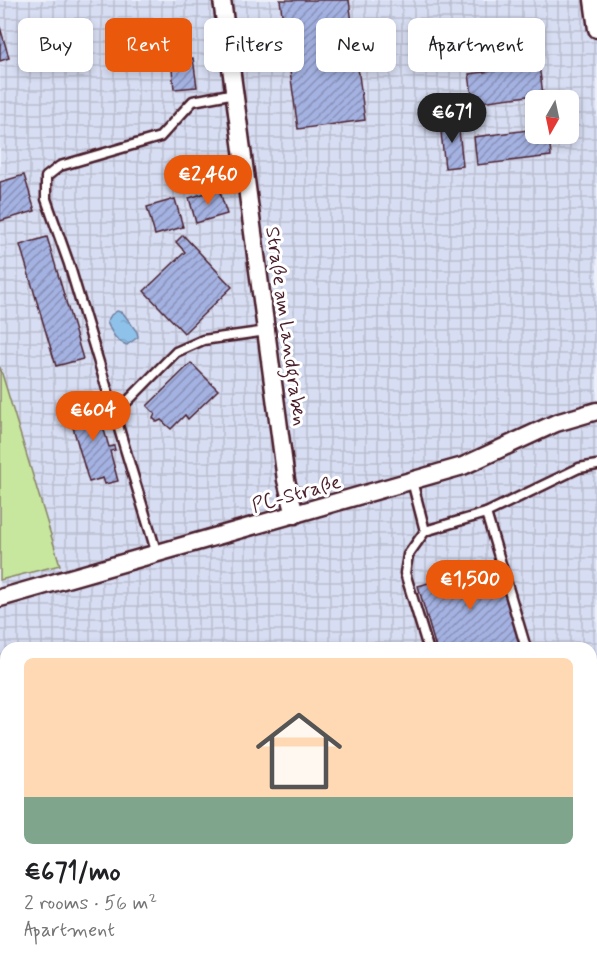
<!DOCTYPE html>
<meta charset="utf-8">
<style>
:root{--surface:#fff;--page:#f6f6f6;--text:#202124;--muted:#757577;--accent:#ea580c}
body{margin:0;font-family:Mynerve,sans-serif;background:var(--page);color:var(--text);height:100vh;display:flex;flex-direction:column;font-size:22px;white-space:nowrap}
*{box-sizing:border-box;margin:0}
p{font-size:20px;color:var(--muted)}
.icon{flex:none;width:33px;height:33px;fill:none;stroke:currentColor;stroke-width:2;stroke-linecap:round;stroke-linejoin:round}
.map{position:relative;flex:1;overflow:hidden}
.details{position:absolute;left:0px;top:642px;width:597px;height:330px;display:flex;flex-direction:column;background:var(--surface);border-radius:18px 18px 0 0;box-shadow:0 3px 9px #0003}
.details>*{flex:none}
.top-card{position:absolute;left:18px;top:18px;width:561px;height:54px;display:flex;gap:12px}
.needle{width:39px;rotate:189deg}
.tools{position:absolute;left:525px;top:90px;display:grid;gap:12px}
.tools a{display:grid;place-items:center;width:54px;height:54px;border-radius:9px;background:var(--surface);box-shadow:0 3px 9px #0003;font-size:30px}
.price{position:absolute;translate:-50% -51px;padding:0 14px;border-radius:21px;background:var(--accent);color:#fff;font-size:20px;line-height:39px;filter:drop-shadow(0 2px 3px #0008)}
.price::after{content:'';position:absolute;left:50%;top:36px;width:18px;height:14px;margin-left:-9px;background:inherit;clip-path:polygon(0 0,100% 0,50% 100%)}
.price.current{background:#222;color:#fff}
ul{padding:0;list-style:none}
li{display:grid;align-content:center;gap:12px;height:318px;padding:0 24px}
li span{display:grid;place-items:center;height:186px;border-radius:9px;color:#555}
li>.icon{margin-inline-start:auto}
span .icon{width:108px;height:108px;fill:#fffc;stroke-width:1}
li b{font-size:26px}
.tag{padding:0 21px;border-radius:9px;background:var(--surface);box-shadow:0 3px 9px #0003;font-size:21px;line-height:54px}
.tag.current{background:var(--accent);color:#fff}
.map>svg:first-child{display:block}
.built{fill:#d7ddf2}
.industrial{fill:url(#industrial-grid);fill-rule:evenodd}
.grass{fill:#c7e79f;stroke:#888365;stroke-width:1.5}
.water{fill:url(#water-ripples);stroke:#73819e;stroke-width:1.5}
.building{fill:url(#building-hatch);stroke:#4a1f2b;stroke-width:1.5}
.lines{fill:none;stroke-linecap:round;stroke-linejoin:round}
.service-casing{stroke:#4a1f2b;stroke-width:13}
.minor-casing{stroke:#4a1f2b;stroke-width:21}
.service{stroke:#fff;stroke-width:8}
.minor{stroke:#fff;stroke-width:16}
.labels{text-anchor:middle;stroke-width:6;stroke-linejoin:round;paint-order:stroke}
.street-label{font-size:20px;fill:#4a1f2b;stroke:#fff}
</style>
<div class="map">
<svg width="597" height="972" viewBox="0 0 597 972">
<defs>
<pattern id="industrial-grid" width="8" height="8" patternUnits="userSpaceOnUse" patternTransform="scale(1.5)"><rect width="8" height="8" fill="#d7ddf2"/><path d="M0 4h8M4 0v8" fill="none" stroke="#babdd0"/></pattern>
<pattern id="water-ripples" width="26" height="14" patternUnits="userSpaceOnUse" patternTransform="scale(1.5)"><rect width="26" height="14" fill="#8ec2eb"/><path d="M2 4q2-2 4 0t4 0M15 11q2-2 4 0t4 0" fill="none" stroke="#7ca6ca"/></pattern>
<pattern id="building-hatch" width="6" height="6" patternUnits="userSpaceOnUse" patternTransform="scale(1.5)"><rect width="6" height="6" fill="#a4b2e2"/><path d="M-1 1l2-2M0 6l6-6M5 7l2-2" fill="none" stroke="#8890b7"/></pattern>
</defs>
<rect width="100%" height="100%" fill="#edf0f9"/>
<filter id="ink" filterUnits="userSpaceOnUse"><feTurbulence type="fractalNoise" baseFrequency=".0167" numOctaves="2"/><feDisplacementMap in="SourceGraphic" scale="12" xChannelSelector="R" yChannelSelector="G"/><feConvolveMatrix kernelMatrix="1 2 1 2 8 2 1 2 1" color-interpolation-filters="sRGB"/></filter>
<g filter="url(#ink)">
<path class="built" d="M597,911V972H523L530,966H591V916Z"/>
<path class="industrial" d="M0,0H597V907L591,912V648H6V966H526L519,972H0ZM536,100H568V134H536Z"/>
<path class="grass" d="M0,367L60,565L0,580Z"/>
<path class="water" d="M117,311L123,313L137,332L138,337L127,345C115,341 112,333 107,322L111,315Z"/>
<g class="building">
<path d="M280,0H349L365,120L298,129Z"/>
<path d="M0,27L9,58L0,61Z"/>
<path d="M193,58L197,87L174,89L171,60Z"/>
<path d="M539,65L543,94L473,103L469,74Z"/>
<path d="M458,121L463,166L445,168L440,123Z"/>
<path d="M536,129V134H549L551,156L477,165L474,137Z"/>
<path d="M24,175L35,211L0,221V182Z"/>
<path d="M219,189L227,214L196,223L189,198Z"/>
<path d="M175,199L183,227L155,235L147,207Z"/>
<path d="M183,235L232,287L184,333L144,291L185,252L176,242Z"/>
<path d="M47,237L83,359L56,366L20,245Z"/>
<path d="M191,363L218,390L188,419L185,415L171,429L161,420L157,422L153,418L155,414L147,406Z"/>
<path d="M95,399L109,447L114,446L115,450L110,451L118,481L105,484L103,478L89,482L67,407Z"/>
<path d="M497,563L521,648H436L418,586Z"/>
<path d="M6,696V768L0,770V698Z"/>
</g>
<g class="lines">
<defs>
<g id="service">
<path d="M114,415L176,352L203,340L267,331"/>
<path d="M412,481L425,531"/>
<path d="M486,513L579,468L597,465"/>
<path d="M157,554L69,264L46,199V177L60,166L160,137L193,101L235,93"/>
<path d="M428,648L405,573L408,555L425,531L486,513L526,648"/>
</g>
<g id="minor">
<path d="M222,0L286,480L295,515"/>
<path d="M593,0L597,29"/>
<path d="M0,598L463,466L556,423L597,411"/>
</g>
</defs>
<use href="#service" class="service-casing"/>
<use href="#minor" class="minor-casing"/>
<use href="#service" class="service"/>
<use href="#minor" class="minor"/>
</g>
</g>
<g class="labels">
<g class="street-label">
<text transform="translate(287 326) rotate(82)" y="7">Straße am Landgraben</text>
<text transform="translate(296 493) rotate(-16)" y="7">PC-Straße</text>
</g>
</g>
</svg>
<div class="tools">
<a><svg class="needle" viewBox="-14 -14 28 28"><path d="M0-13l5 13h-10z" fill="#e53935"/><path d="M0 13l5-13h-10z" fill="#757577"/></svg></a>
</div>
<b class="price current" style="left:452px;top:144px">€671</b>
<b class="price" style="left:208px;top:206px">€2,460</b>
<b class="price" style="left:93px;top:442px">€604</b>
<b class="price" style="left:470px;top:611px">€1,500</b>
<div class="top-card">
<a class="tag">Buy</a>
<a class="tag current">Rent</a>
<a class="tag">Filters</a>
<a class="tag">New</a>
<a class="tag">Apartment</a>
</div>
<section class="details">
<ul>
<li><span style="background:linear-gradient(#ffd9b3 75%,#7fa58c 0)"><svg class="icon" aria-label="home" viewBox="0 0 24 24"><path d="M3 11l9-7 9 7M6 9v11h12V9"/></svg></span><div><b>€671/mo</b><p>2 rooms · 56 m²</p><p>Apartment</p></div></li>
</ul>
</section>
</div>
